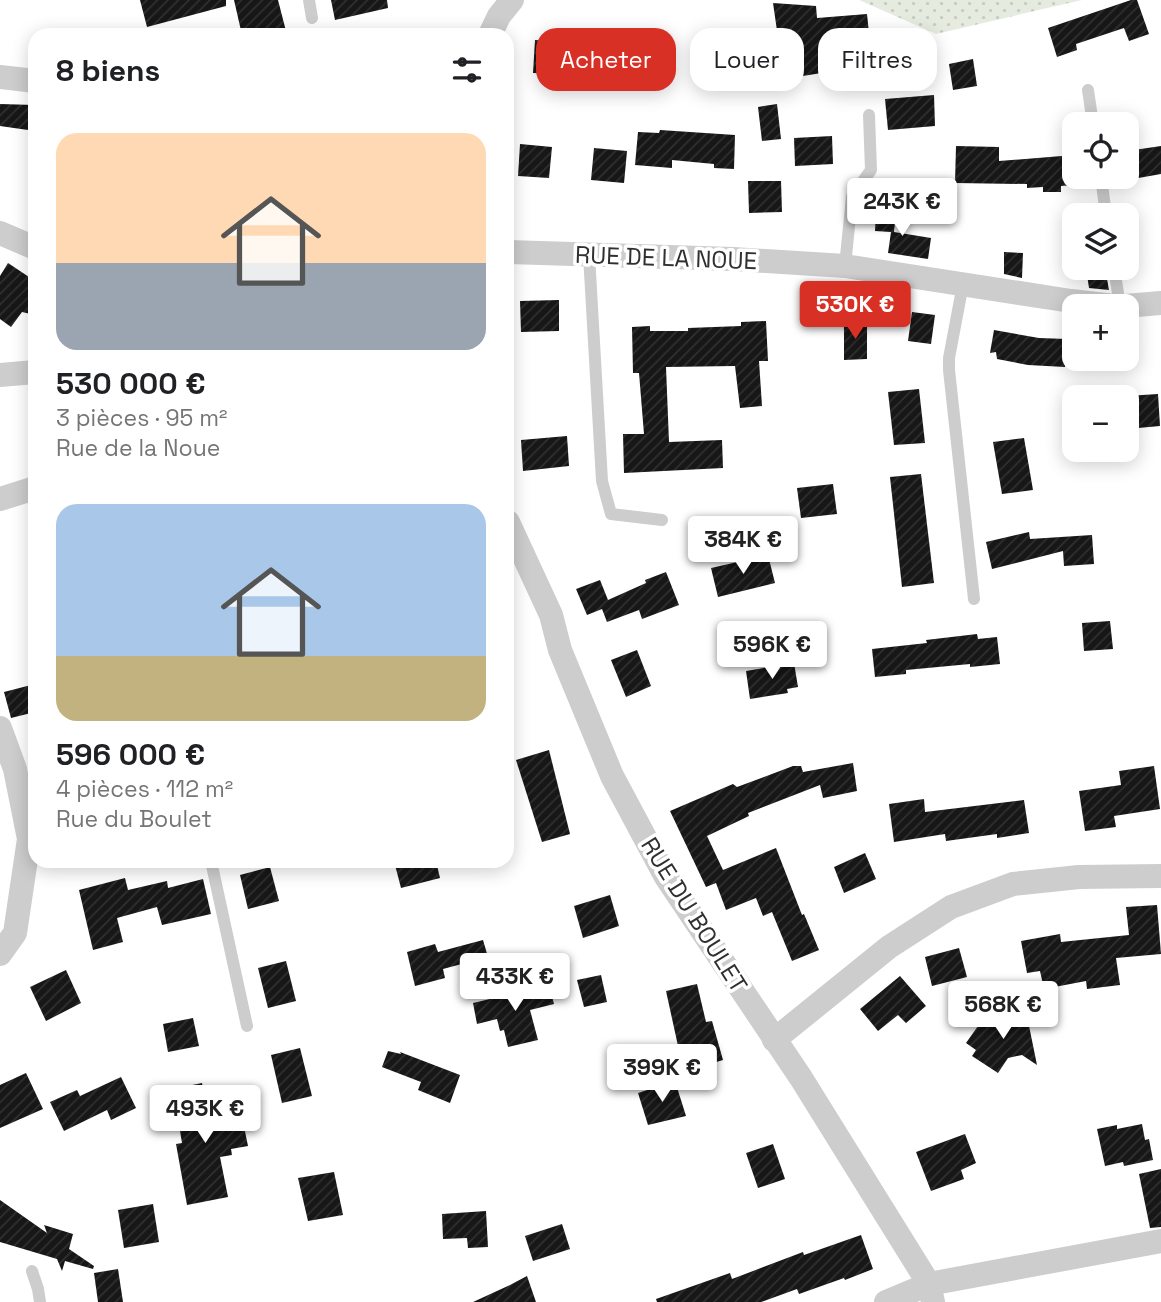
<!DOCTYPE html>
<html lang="fr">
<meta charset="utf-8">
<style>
:root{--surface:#fff;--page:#f6f6f6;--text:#202124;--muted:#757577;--accent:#d93025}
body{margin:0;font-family:"Space Grotesk",sans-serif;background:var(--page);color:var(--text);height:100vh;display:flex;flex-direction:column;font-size:26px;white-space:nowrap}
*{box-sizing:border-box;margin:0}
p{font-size:23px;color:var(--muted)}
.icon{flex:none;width:38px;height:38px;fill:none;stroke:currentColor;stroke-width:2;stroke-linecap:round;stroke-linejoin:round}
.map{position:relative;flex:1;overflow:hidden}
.side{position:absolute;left:28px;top:28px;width:486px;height:840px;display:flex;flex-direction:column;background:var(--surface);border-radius:21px;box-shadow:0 4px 18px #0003}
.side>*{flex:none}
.guide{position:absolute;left:536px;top:28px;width:520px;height:63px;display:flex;gap:14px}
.fabs{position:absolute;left:1062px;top:112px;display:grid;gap:14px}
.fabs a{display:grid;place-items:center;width:77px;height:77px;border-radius:14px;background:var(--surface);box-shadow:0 4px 18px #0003;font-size:35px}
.price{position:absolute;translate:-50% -60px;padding:0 16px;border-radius:7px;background:#fff;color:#222;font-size:23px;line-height:46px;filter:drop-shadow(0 2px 4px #0008)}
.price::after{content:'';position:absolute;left:50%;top:42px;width:21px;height:16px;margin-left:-10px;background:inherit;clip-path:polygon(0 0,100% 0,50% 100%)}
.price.current{background:var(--accent);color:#fff}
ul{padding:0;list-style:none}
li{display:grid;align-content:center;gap:14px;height:371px;padding:0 28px}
li span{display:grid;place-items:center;height:217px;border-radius:21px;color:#555}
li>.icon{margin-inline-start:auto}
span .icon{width:126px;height:126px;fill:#fffc;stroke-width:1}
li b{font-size:30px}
h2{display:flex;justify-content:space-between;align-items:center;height:84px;padding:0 28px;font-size:30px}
.tag{padding:0 24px;border-radius:21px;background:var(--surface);box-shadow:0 4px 18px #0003;font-size:24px;line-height:63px}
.tag.current{background:var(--accent);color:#fff}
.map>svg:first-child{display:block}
.park{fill:url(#park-dots)}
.building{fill:url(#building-hatch)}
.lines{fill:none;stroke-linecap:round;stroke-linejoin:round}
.service{stroke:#cdcdcd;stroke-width:12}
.minor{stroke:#cdcdcd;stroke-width:24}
.labels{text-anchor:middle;stroke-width:7;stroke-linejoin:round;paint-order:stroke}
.street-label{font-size:24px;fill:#303030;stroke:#fff}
</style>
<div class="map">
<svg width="1161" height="1302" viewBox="0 0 1161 1302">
<defs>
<pattern id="park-dots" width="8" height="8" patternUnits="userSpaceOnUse" patternTransform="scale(1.75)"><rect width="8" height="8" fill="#e5ecdf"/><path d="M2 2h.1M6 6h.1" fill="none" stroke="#c5cbc0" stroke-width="1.8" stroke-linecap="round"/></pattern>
<pattern id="building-hatch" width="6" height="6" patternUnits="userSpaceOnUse" patternTransform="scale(1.75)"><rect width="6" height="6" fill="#171717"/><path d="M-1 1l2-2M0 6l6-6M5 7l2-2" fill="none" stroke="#303030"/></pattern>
</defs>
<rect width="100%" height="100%" fill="#fff"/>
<path class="park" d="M859,0H1082L936,34Z"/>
<g class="building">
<path d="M140,0H226V6L147,27Z"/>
<path d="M234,0H278L287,35H242Z"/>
<path d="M331,0H387L388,8L335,20Z"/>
<path d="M1131,0H1137L1149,34L1129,41L1124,28L1076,44L1077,50L1057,57L1048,28Z"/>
<path d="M773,3L816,6L817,18L867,14L869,33H860L865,79L835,82L834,71L784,79Z"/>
<path d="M535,40L563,41L560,74L533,73Z"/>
<path d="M973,59L977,86L953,90L949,64Z"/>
<path d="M934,95L935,126L888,130L885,99Z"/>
<path d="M0,104L35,105V131L0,126Z"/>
<path d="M777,104L781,139L762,141L758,107Z"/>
<path d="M660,130L735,135L734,169L714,168V164L672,160V168L635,165L638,132L659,133Z"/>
<path d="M832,136L833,164L795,166L794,138Z"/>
<path d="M520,144L552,147L549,178L518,176Z"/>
<path d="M956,146L999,147V161L1074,155V185L1061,186V192H1043V187L1027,188V184L955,183Z"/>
<path d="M1161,146V174L1127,180V151Z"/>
<path d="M594,148L627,151L624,183L591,180Z"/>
<path d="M748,181H781L782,212L749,213Z"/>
<path d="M876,210L896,211L894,232L931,238L928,259L888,253L891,232L875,231Z"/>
<path d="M1004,252L1023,253L1022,278L1004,274Z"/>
<path d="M8,263L35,281V315L22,312L11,327L0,319V276Z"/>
<path d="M1086,268H1105L1109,290L1089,288Z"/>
<path d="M559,300V331L521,332L520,301Z"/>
<path d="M912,312L935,315L931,344L908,341Z"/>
<path d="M766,321L768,361H759L762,406L740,408L735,366L666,367L669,442L722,440L723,468L624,473L623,434H644L639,373H633L632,327L650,326V331H688V328L741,326V322Z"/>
<path d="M844,322H867V359L844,360Z"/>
<path d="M994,330L1039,338L1067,339L1065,367L1028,365L997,359L996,352L990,353Z"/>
<path d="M919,389L925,443L894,445L888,392Z"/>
<path d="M1158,394L1160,426L1127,429V396Z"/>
<path d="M567,436L569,466L523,471L521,440Z"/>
<path d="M1024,438L1033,490L1002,494L993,442Z"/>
<path d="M921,474L934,583L902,587L890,477Z"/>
<path d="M833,484L837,514L801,518L797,488Z"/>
<path d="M1029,532L1030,539L1092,535L1094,564L1064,566L1063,551L992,569L986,542Z"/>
<path d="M768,555L775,583L718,597L711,568Z"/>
<path d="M666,572L679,605L642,619L639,610L607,622L602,609L587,615L576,589L600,580L608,600L646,583L645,580Z"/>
<path d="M1110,621L1113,649L1084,651L1082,623Z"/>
<path d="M977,634L978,639L997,637L1000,664L970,667V664L906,670V674L875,677L872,649L927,643L926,640Z"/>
<path d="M637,650L651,686L626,697L611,660Z"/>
<path d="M794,663L798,687L787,689L788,693L750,699L746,671Z"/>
<path d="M35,684V712L11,718L4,692Z"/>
<path d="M549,750L570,834L542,842L516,760Z"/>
<path d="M853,763L857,791L823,798L820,785L748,813L749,816L707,836L723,870L776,848L802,915L804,914L819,950L792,961L772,912L763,916L756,898L726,910L716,883L706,887L670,811L733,784L737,787L793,766H801L803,772Z"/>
<path d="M1154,766L1160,809L1114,816L1116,827L1085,831L1079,791L1121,785L1119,771Z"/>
<path d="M924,799L925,812L1024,800L1029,833L997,838V834L946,841L945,834L894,842L889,804Z"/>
<path d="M865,853L876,879L844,893L834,867Z"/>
<path d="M394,861H436L440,878L401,888Z"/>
<path d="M270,867L279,901L248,909L240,875Z"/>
<path d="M125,878L128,890L167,881L168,888L203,879L211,914L162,925L157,907L117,918L123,942L93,950L79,890Z"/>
<path d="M610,895L619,926L583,938L574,906Z"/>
<path d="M1157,905L1161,954L1116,958L1120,985L1087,989L1086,981L1044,989L1040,971L1027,973L1021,941L1060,934L1061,942L1129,935L1126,907Z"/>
<path d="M483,940L488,957L443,969L445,978L415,986L407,952L435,944L438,952Z"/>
<path d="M959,948L967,977L932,986L925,957Z"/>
<path d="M286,961L296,1001L268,1008L258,968Z"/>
<path d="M66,970L81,1003L46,1021L30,987Z"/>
<path d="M601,975L607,1002L584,1007L577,980Z"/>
<path d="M900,976L926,1006L906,1023L898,1015L878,1031L860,1009Z"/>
<path d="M697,984L706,1022L712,1021L723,1060L650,1082L645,1066L680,1055L666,991Z"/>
<path d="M549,985L554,1004L530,1010L538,1040L508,1047L504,1030L500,1031L497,1019L477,1024L473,1003Z"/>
<path d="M1026,1011L1037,1065L1022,1055L1008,1058L998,1073L972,1056L976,1050L966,1043L978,1026L1003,1021L1002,1016Z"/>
<path d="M193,1018L199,1046L168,1052L163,1024Z"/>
<path d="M300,1048L312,1096L282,1103L271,1055Z"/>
<path d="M388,1051L401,1054L400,1052L460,1075L450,1103L418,1090L421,1082L382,1067Z"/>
<path d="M26,1073L43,1109L0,1128V1085Z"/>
<path d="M121,1077L136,1108L111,1120L107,1110L64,1131L50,1102L77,1090L80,1096Z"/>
<path d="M675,1081L686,1116L648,1125L638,1093Z"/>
<path d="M202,1083L208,1118L241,1112L248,1146L231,1149L232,1155L220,1157L228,1197L187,1205L176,1144L182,1143L173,1089Z"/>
<path d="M1142,1124L1145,1140L1149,1139L1153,1160L1124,1166L1123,1162L1105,1166L1097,1129L1117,1125V1129Z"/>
<path d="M965,1134L976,1163L961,1170L964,1179L931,1191L916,1152Z"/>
<path d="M773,1144L785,1179L758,1188L746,1153Z"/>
<path d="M1161,1169V1227L1150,1228L1139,1174Z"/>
<path d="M334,1172L343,1215L308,1221L298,1178Z"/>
<path d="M0,1200L47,1233L44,1225L73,1234L69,1249L94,1266L93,1269L65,1261L62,1271L57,1259L0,1242Z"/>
<path d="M153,1204L159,1242L124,1248L118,1210Z"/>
<path d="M486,1211L488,1247L468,1248L467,1238L443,1239L442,1214Z"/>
<path d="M562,1224L570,1249L533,1261L525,1236Z"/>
<path d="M861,1235L873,1269L845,1280L844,1278L799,1294L797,1289L761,1302H657L656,1299L730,1273L732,1279L803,1252L804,1255Z"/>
<path d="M118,1269L123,1302H98L94,1273Z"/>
<path d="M527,1276L536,1302H473L510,1285Z"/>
</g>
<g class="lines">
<g class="service">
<path d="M309,0L312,18"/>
<path d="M1088,90L1093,124"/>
<path d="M1101,177L1106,215"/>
<path d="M589,255L602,481L611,514L662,520"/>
<path d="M845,266L852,197L871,170L869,115"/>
<path d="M1114,268L1120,306"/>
<path d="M963,284L949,358V370L974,599"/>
<path d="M211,861L247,1026"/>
<path d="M32,1271L38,1289L40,1302"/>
</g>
<g class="minor">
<path d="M490,35L499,16L512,0"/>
<path d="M0,77L35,81"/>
<path d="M0,233L35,248"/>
<path d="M508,252L733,259L845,266L1071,301L1115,306"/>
<path d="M1125,306L1161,303"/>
<path d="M0,375L35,372"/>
<path d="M0,499L35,488"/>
<path d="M508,522L551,615L560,650L612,776L666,877L801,1078L929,1284L933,1302"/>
<path d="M0,728L15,769L29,839L15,933L0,954"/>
<path d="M774,1040L889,947L951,907L1013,884L1079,877L1161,876"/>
<path d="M886,1302L929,1284L1161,1241"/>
</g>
</g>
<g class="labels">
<g class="street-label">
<text transform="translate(666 258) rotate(2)" y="8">RUE DE LA NOUE</text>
<text transform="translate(694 915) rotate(58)" y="8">RUE DU BOULET</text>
</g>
</g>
</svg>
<div class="fabs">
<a><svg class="icon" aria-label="locate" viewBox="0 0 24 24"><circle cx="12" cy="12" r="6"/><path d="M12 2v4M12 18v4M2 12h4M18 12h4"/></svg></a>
<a><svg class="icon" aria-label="layers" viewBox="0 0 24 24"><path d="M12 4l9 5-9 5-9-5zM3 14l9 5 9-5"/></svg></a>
<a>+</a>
<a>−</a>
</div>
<b class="price" style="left:902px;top:238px">243K €</b>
<b class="price current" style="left:855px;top:341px">530K €</b>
<b class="price" style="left:743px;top:576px">384K €</b>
<b class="price" style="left:772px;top:681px">596K €</b>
<b class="price" style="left:515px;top:1013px">433K €</b>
<b class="price" style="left:1003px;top:1041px">568K €</b>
<b class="price" style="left:662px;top:1104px">399K €</b>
<b class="price" style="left:205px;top:1145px">493K €</b>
<div class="guide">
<a class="tag current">Acheter</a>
<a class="tag">Louer</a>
<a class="tag">Filtres</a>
</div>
<section class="side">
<h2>8 biens<svg class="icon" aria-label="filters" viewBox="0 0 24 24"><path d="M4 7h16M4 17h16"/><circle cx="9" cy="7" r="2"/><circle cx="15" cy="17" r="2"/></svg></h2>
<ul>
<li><span style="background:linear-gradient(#ffd9b3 60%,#9aa5b1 0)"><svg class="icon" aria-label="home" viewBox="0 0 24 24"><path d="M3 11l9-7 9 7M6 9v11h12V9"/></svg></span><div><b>530 000 €</b><p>3 pièces · 95 m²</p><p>Rue de la Noue</p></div></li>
<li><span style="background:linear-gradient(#a9c7e8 70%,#c2b280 0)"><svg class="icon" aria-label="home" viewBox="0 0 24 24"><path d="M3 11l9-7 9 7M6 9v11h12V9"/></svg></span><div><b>596 000 €</b><p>4 pièces · 112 m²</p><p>Rue du Boulet</p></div></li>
</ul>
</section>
</div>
